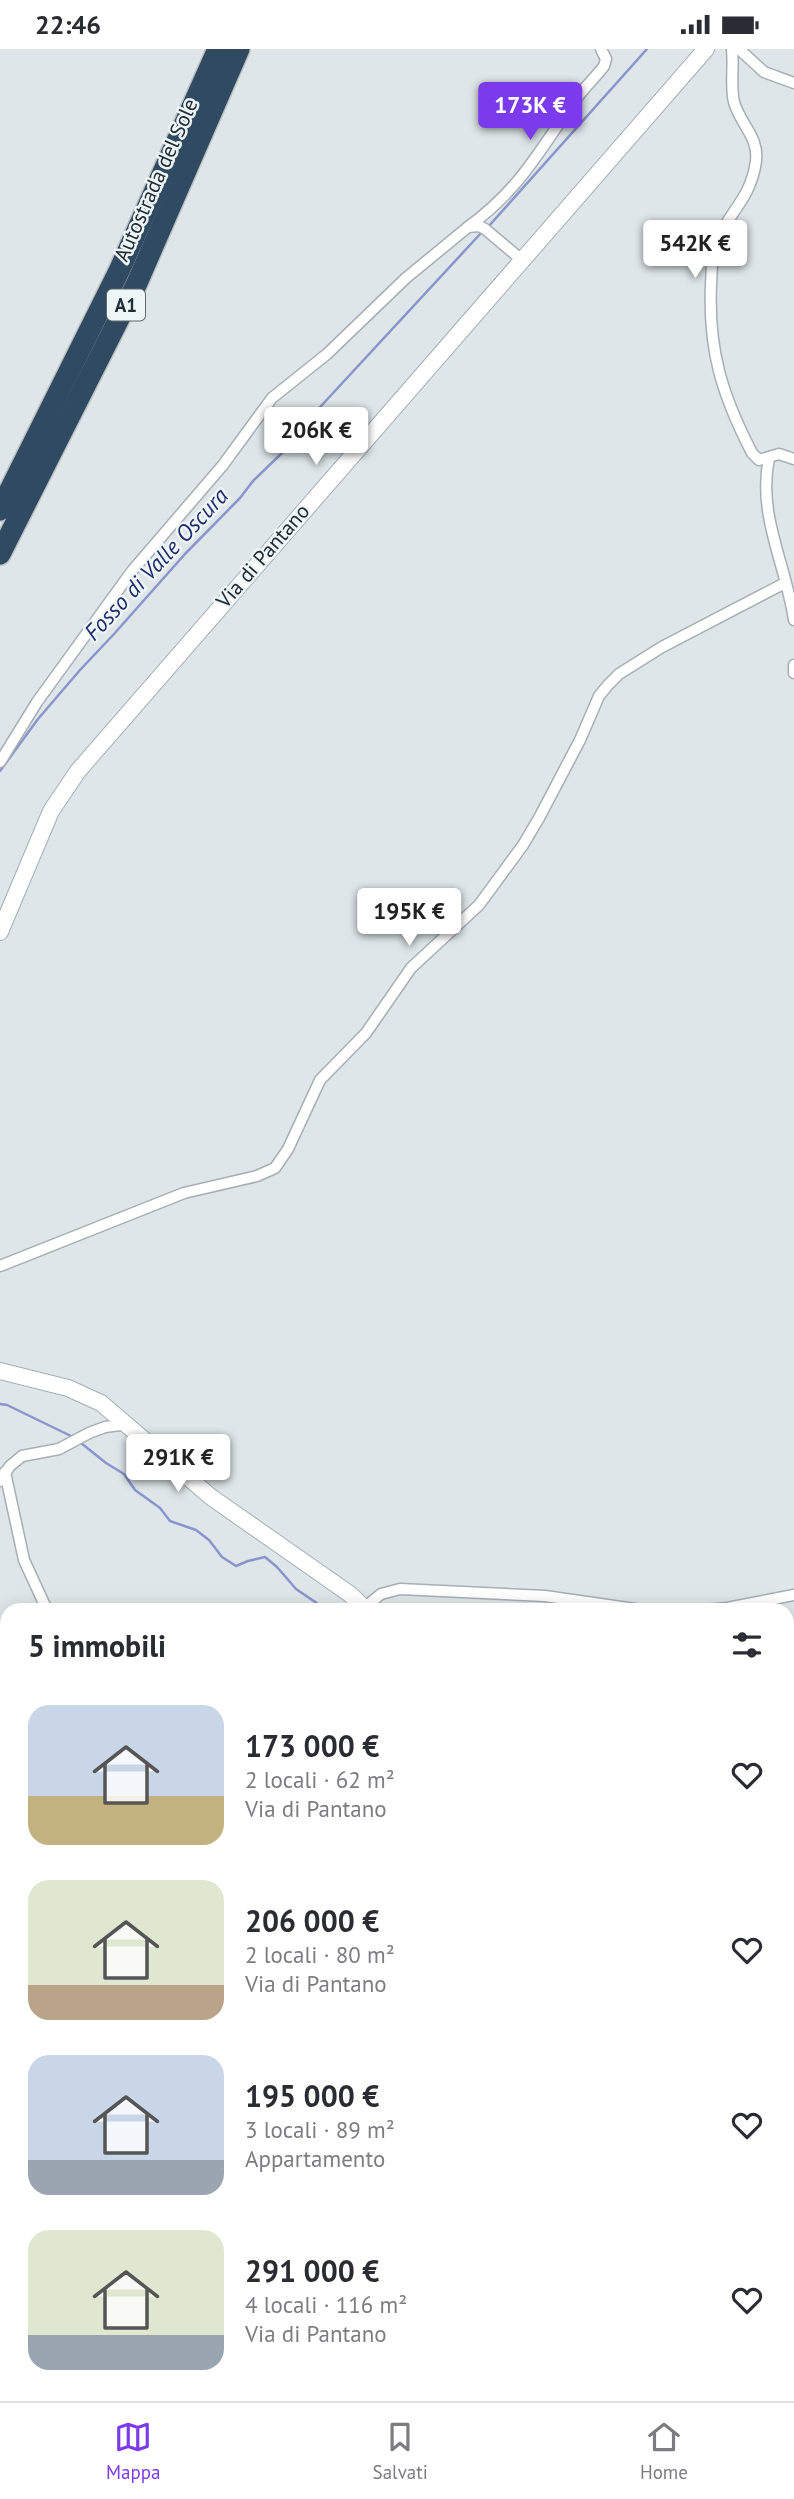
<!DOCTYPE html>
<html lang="it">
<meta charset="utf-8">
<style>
:root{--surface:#fff;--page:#f2f2f3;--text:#2b2b33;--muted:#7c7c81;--line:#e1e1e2;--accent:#7c3aed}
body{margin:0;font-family:"PT Sans",sans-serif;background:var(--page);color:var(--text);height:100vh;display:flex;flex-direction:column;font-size:26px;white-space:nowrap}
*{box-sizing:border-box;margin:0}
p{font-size:23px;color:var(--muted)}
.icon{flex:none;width:38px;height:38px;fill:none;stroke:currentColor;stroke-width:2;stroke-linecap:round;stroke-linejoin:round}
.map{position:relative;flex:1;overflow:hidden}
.sheet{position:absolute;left:0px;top:1554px;width:794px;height:798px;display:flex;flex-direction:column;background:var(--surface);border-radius:21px 21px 0 0;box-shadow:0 4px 18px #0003}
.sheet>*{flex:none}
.price{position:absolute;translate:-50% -60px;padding:0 16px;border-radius:7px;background:#fff;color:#222;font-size:23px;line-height:46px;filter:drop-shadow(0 2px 4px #0008)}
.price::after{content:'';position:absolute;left:50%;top:42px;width:21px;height:16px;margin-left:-10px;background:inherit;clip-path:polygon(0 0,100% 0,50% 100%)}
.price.current{background:var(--accent);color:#fff}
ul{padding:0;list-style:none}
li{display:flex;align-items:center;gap:21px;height:175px;padding:0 28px}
li span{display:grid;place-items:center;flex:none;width:196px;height:140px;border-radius:21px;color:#555}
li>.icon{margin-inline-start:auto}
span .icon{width:84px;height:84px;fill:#fffc;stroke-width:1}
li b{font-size:30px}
h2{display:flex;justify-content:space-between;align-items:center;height:84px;padding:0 28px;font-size:30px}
.status{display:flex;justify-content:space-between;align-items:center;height:49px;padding:0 35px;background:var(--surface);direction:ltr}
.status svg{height:19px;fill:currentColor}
.tab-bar{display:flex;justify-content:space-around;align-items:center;height:98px;border-top:2px solid var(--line);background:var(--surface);font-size:19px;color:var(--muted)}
.tab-bar a{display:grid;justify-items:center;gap:4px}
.tab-bar .current{color:var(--accent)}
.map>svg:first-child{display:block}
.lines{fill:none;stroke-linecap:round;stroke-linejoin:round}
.stream{stroke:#8995cb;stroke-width:2.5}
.street-casing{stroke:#a5afb4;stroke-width:13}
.secondary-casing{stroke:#a1afb7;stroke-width:18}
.highway-casing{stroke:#bcc0c3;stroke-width:24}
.street{stroke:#fff;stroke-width:10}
.secondary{stroke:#fff;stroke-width:16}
.highway{stroke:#2f4a61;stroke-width:21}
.labels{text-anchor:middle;stroke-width:5;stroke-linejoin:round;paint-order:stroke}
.shield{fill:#eef5f6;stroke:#5e6a70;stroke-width:2}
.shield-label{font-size:19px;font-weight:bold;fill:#212e37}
.street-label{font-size:21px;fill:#212e37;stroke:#eef5f6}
.water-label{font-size:23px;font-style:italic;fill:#202d6e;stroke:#eef5f6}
</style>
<div class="status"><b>22:46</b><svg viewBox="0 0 49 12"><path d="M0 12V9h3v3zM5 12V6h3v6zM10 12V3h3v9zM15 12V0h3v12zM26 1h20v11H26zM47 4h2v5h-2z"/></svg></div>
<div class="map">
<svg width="794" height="2352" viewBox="0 0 794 2352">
<rect width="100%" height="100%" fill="#dee6e9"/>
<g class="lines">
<g class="stream">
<path d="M488,178L647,0"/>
<path d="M0,722L38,670L80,621L114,585L185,505L240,449L253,432L283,403L297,383L482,183"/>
<path d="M0,1355L7,1356L73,1388"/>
<path d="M81,1394L106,1414L124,1425L135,1441L160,1459L170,1472L196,1481L209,1491L222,1508L236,1517L248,1512L265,1508L277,1518L296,1540L327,1561"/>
<path d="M788,1637L794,1635"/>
</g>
<defs>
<g id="street">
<path d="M732,0C734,18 730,36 734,53C740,75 759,88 756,112C751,150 729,162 717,193C711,206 712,221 711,235C708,301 722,346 752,404L759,411L779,405L794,410"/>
<path d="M739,0L764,23L794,34"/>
<path d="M468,178C519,141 538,104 573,54C582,41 594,30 604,17L606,10L601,0"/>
<path d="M769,409C757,466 786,515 794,571"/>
<path d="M794,616V624"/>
<path d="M0,713L37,653L132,522L223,416L272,349L327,305L406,229L468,178L479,177L485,180L523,212"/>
<path d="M0,1217L184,1144L257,1127L275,1119L288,1100L320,1031L366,984L411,919L479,856L523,796L539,769L580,691L599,647L608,636L619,625L662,598L785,534"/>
<path d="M5,1423L24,1511L47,1561"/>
<path d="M0,1432L10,1417L22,1407L59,1400L89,1384L105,1378L128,1375"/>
<path d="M364,1559L381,1545L400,1540L545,1547L642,1561"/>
<path d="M704,1561L727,1559L794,1546"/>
<path d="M788,2244L794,2247"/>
<path d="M510,2352L513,2345"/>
</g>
<g id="secondary">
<path d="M0,883L51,762L78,722L706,0"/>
<path d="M0,1322L68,1339L101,1354L211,1448L351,1546L366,1561"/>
<path d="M287,2345L304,2352"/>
<path d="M0,2351L17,2345"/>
<path d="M399,2352V2345"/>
</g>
<g id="highway">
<path d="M0,461L119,222L218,0"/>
<path d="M0,505L137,234L239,0"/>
</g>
</defs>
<use href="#street" class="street-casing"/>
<use href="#secondary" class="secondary-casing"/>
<use href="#highway" class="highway-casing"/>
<use href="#street" class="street"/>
<use href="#secondary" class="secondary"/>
<use href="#highway" class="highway"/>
</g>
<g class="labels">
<rect class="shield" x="107" y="240.5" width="38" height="31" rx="5"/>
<g class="shield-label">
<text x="126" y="263">A1</text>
</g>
<g class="street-label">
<text transform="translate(156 131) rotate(-66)" y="7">Autostrada del Sole</text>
<text transform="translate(263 507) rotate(-49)" y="7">Via di Pantano</text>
</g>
<g class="water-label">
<text transform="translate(156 515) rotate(-47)" y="8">Fosso di Valle Oscura</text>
</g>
</g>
</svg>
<b class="price current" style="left:530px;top:93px">173K €</b>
<b class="price" style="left:695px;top:231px">542K €</b>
<b class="price" style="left:316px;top:418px">206K €</b>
<b class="price" style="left:409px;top:899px">195K €</b>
<b class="price" style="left:178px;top:1445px">291K €</b>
<section class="sheet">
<h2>5 immobili<svg class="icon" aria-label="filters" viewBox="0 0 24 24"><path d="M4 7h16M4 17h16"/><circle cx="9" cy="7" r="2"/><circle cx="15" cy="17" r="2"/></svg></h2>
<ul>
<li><span style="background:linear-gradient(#c9d6e8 65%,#c2b280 0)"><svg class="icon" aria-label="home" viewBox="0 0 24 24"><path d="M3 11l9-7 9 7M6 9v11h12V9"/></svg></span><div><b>173 000 €</b><p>2 locali · 62 m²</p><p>Via di Pantano</p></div><svg class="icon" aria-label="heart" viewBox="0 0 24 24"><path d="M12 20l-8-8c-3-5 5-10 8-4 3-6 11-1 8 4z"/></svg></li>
<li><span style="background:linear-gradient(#dfe7d0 75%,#b9a48a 0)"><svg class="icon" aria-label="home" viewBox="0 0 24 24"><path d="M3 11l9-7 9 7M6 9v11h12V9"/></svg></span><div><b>206 000 €</b><p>2 locali · 80 m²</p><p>Via di Pantano</p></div><svg class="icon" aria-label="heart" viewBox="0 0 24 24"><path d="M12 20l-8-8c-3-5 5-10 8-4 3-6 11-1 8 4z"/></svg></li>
<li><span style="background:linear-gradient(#c9d6e8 75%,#9aa5b1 0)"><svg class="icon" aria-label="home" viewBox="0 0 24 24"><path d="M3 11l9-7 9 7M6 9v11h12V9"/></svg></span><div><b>195 000 €</b><p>3 locali · 89 m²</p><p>Appartamento</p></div><svg class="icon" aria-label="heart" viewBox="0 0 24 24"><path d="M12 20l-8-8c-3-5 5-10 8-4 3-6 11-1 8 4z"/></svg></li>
<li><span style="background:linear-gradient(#dfe7d0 75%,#9aa5b1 0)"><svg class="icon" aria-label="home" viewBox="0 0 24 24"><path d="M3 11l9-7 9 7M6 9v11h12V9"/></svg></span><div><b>291 000 €</b><p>4 locali · 116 m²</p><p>Via di Pantano</p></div><svg class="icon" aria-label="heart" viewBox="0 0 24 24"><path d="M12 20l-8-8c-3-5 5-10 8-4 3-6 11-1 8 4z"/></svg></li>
</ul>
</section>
</div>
<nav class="tab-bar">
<a class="current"><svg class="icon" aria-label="map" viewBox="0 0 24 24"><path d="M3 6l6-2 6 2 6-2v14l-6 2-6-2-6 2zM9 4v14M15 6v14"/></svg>Mappa</a>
<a><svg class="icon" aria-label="saved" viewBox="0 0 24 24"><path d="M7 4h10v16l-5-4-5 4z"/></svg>Salvati</a>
<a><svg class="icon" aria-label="home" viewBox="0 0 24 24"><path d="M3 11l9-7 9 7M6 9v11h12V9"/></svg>Home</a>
</nav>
